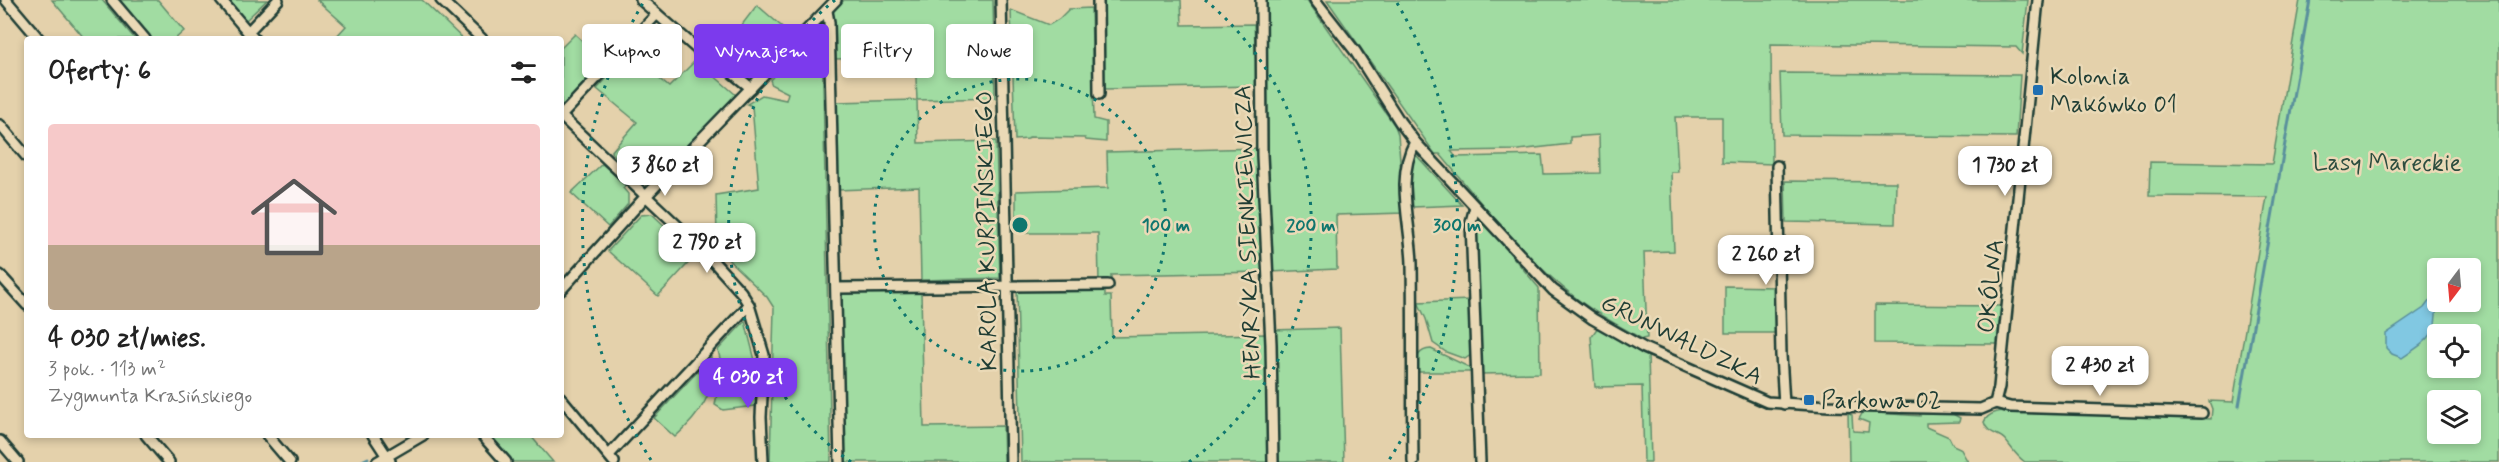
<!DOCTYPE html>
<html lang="pl">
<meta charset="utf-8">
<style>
:root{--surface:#fff;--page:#f6f6f6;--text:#222;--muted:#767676;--line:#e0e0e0;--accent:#7c3aed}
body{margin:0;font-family:Mynerve,sans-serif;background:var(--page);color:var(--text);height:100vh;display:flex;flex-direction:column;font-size:22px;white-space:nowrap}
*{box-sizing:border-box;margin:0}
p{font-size:20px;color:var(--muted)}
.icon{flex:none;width:33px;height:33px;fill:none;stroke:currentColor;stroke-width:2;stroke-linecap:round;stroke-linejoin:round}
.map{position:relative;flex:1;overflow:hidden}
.sheet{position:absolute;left:24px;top:36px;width:540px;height:402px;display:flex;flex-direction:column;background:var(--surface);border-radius:6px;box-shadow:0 3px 9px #0003}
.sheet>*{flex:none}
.top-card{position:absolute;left:582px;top:24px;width:570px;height:54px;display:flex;gap:12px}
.needle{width:39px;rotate:196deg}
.fabs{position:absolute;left:2427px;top:258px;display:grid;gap:12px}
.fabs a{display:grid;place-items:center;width:54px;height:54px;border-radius:6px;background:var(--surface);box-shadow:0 3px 9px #0003;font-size:30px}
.price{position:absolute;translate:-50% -51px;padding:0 14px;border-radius:12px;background:#fff;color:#222;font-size:20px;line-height:39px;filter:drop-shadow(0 2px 3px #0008)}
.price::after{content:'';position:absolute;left:50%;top:36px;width:18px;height:14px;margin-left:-9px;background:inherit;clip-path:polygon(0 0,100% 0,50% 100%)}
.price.selected{background:var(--accent);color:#fff}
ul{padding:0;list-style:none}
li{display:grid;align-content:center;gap:12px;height:318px;padding:0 24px}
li+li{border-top:2px solid var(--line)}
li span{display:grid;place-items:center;height:186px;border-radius:6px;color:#555}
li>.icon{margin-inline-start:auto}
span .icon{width:108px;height:108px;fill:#fffc;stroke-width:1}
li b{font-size:26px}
h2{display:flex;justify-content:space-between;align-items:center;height:72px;padding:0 24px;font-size:26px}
.pill{padding:0 21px;border-radius:6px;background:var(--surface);box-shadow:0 3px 9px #0003;font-size:21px;line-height:54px}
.pill.selected{background:var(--accent);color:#fff}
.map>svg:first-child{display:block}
.green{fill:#a1dca2;stroke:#608c6b;stroke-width:1.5;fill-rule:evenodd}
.water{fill:#81c8e2;stroke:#5a909c;stroke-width:1.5}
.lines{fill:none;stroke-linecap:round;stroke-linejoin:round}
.stream{stroke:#5a909c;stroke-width:3}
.minor-casing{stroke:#1f3d34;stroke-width:14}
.minor{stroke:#ead9b6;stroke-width:9}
.ring{fill:none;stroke:#0f766e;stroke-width:3;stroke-dasharray:3 6}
.poi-dot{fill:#1f6fb2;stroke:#ead9b6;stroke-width:2}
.labels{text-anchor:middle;stroke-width:5;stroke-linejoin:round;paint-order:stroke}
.poi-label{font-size:24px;fill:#1f3d34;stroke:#ead9b6;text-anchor:start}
.park-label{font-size:24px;fill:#2c4d3f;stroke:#ead9b6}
.street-label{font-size:24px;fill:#1f3d34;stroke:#ead9b6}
.centre{fill:#0f766e;stroke:#ead9b6;stroke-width:3}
.ring-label{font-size:18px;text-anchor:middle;font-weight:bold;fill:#0f766e;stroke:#ead9b6;stroke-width:5;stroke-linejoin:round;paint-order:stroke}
</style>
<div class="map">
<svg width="2499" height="462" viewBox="0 0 2499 462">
<rect width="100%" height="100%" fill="#e4d1ab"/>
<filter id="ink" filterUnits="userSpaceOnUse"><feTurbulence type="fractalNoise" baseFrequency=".0167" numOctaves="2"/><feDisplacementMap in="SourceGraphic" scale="12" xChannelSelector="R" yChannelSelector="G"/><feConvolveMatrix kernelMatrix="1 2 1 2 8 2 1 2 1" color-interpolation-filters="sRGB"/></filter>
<g filter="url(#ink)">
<g class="green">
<path d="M52,0H102L135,39H85Z"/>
<path d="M117,0H158L184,31L175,39H151Z"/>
<path d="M227,0H267L245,21Z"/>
<path d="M317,0H422L463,39H334L346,26Z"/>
<path d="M844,0H993L995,98L917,100L918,143L996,141L1000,278L921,280L919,187L837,190L835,102L917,100L915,57L834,59L832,28L822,38L831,462H770L774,308L767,297L711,243L717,237L716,195L759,188L752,106L747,104L762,95L786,100L788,93L772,85L770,80Z"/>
<path d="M1102,0H1181L1182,25L1254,24L1257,86L1104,89Z"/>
<path d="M1266,0H1307L1395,126L1398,134L1404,213L1336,215L1337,269L1270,272Z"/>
<path d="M1327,0H2028L2022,54L2016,47L1771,44L1772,164L1722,162V117H1675L1678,172H1671L1674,251L1644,252L1647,338L1642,339C1620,326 1596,314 1576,298C1523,257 1482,204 1440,154H1435ZM1599,135L1600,173L1544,174L1542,155L1456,157L1451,151L1518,150L1570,144V137Z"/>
<path d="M2300,0H2499V462H2025C2016,456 2012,448 2005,440C1999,433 1987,434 1984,422C1989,411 2002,411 2013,410L2211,419L2212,409L2209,401L2233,402L2267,197L2149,196L2150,162L2272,164ZM2438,268H2470V302H2438ZM2438,334H2470V368H2438ZM2438,400H2470V434H2438Z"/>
<path d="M757,5L788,32L749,72L741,73L718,56Z"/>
<path d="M1091,8L1094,119L1106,122V142L1086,140L1085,138L1029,137L1028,139L1015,140L1011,10L1049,25L1059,19L1069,9Z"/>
<path d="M575,34L606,63L565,107L561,103V48Z"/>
<path d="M629,53L669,87L696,60L735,94V100L652,185L643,184L611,152L637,122L597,89Z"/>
<path d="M1780,73L2020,75L2016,137L1782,135Z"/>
<path d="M1259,148L1264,272L1111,275V281L1099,282L1098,233H1016V191L1108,188L1107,152Z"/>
<path d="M1417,156L1462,205L1413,207L1409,160Z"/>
<path d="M602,164L626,185L623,188L628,194V204L608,227L571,193Z"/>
<path d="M1785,181L1896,182L1895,224L1786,222Z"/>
<path d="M652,214L696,255L658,296L608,251L641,215Z"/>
<path d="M1477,219H1481L1539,288L1540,373L1480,374L1476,287Z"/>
<path d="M1725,286L1775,287V333H1725Z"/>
<path d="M1105,287V296H1111L1112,337L1266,334L1270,462H1021L1017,289Z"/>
<path d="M921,292L924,427L1003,426L1004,462H844L840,294Z"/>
<path d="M1470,300L1472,354L1465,359L1446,352L1433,343L1426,319L1418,302Z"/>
<path d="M1875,305L2001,306L1997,344L1875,343Z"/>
<path d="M745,321L760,380L755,406L723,410L715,405L722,367L718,350Z"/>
<path d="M1598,327L1648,354L1651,462H1644L1642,386L1595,387L1591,337Z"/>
<path d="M1340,328L1344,462H1277L1273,330Z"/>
<path d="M1431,349L1473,369L1475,372H1417L1415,370C1417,358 1417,350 1431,349Z"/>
<path d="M711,357C718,391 699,416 675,437L654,418Z"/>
<path d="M1848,411L1852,415L1853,431L1868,432L1869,423L1859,419L1863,412L1920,416V413H1951L1960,418L1959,422L1926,423V427L1949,437L1953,445L1960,448L1968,462H1849Z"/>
<path d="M497,435H530L553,462H513L493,439Z"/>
</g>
<path class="water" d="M2436,299C2438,336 2431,338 2402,358L2392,354L2386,348V334L2424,308L2430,300Z"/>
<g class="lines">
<g class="stream">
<path d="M2239,406L2310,0"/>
<path d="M360,462L368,458"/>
</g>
<defs>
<g id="minor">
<path d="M6,0L39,39"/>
<path d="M112,0L145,39"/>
<path d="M221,0L254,39"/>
<path d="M441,0L482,39"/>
<path d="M641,0L705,56L730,71L751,88"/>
<path d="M1001,0L1011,462"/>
<path d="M1098,0L1099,94"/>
<path d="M1261,0L1262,155L1271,344L1273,462"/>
<path d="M1315,0L1355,51L1400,122L1415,142L1553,290L1593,319L1644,348L1767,402L1829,406L1981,409L1995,403L1999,387L2038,0"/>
<path d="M827,11L829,22L840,462"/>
<path d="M657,14L561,116L702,249L741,292L749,305L764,355L761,417L763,462"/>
<path d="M248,32L278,0"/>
<path d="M0,125L27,157"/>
<path d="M1777,166L1781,355L1784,404"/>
<path d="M1475,207L1471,222L1480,462"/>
<path d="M0,275L27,305"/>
<path d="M837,288L1108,285"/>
<path d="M561,290L646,196L836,0"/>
<path d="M561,398L614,462"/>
<path d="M1995,403L2010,407L2202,413"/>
<path d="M146,435L169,462"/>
<path d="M267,435L290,462"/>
<path d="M373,435L390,461"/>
<path d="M482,435L506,462"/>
<path d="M0,441L18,462"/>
<path d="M609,455L749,305"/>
<path d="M377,462L423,435"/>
<path d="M1413,462C1412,396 1413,330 1412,264C1411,224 1395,178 1415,142"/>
</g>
</defs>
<use href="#minor" class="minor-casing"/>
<use href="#minor" class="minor"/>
</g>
</g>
<g class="ring">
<circle cx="1020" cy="225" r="146"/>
<path d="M851 462A291 291 0 0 1 835 0M1205 0A291 291 0 0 1 1189 462"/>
<path d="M651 460A437 437 0 0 1 643 3M1397 3A437 437 0 0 1 1389 460"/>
</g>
<g class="poi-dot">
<rect x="2032" y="84" width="12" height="12" rx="3"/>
<rect x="1803" y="394" width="12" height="12" rx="3"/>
</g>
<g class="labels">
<g class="poi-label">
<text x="2050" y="84">Kolonia<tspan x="2050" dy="28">Makówko 01</tspan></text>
<text x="1821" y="408">Parkowa 02</text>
</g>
<g class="park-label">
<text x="2387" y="170">Lasy Mareckie</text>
</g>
<g class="street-label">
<text transform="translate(986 231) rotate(-91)" y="8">KAROLA KURPIŃSKIEGO</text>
<text transform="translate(1247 232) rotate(-92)" y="8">HENRYKA SIENKIEWICZA</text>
<text transform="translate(1990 286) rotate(-84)" y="8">OKÓLNA</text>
<text transform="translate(1682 339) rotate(26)" y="8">GRUNWALDZKA</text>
</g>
</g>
<circle cx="1020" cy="225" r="9" class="centre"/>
<g class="ring-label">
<text x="1166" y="231">100 m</text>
<text x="1311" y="231">200 m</text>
<text x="1457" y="231">300 m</text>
</g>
</svg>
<div class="fabs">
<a><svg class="needle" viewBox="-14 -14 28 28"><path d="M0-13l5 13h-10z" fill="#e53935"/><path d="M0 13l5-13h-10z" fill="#767676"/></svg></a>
<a><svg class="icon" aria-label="locate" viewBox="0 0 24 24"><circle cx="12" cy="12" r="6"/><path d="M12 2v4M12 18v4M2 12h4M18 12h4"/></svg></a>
<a><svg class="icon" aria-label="layers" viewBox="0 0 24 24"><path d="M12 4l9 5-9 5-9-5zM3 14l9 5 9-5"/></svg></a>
</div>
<b class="price" style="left:665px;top:197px">3 860 zł</b>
<b class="price" style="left:2005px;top:197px">1 730 zł</b>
<b class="price" style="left:707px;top:274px">2 790 zł</b>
<b class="price" style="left:1766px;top:286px">2 260 zł</b>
<b class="price" style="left:2100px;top:397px">2 430 zł</b>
<b class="price selected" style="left:748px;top:409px">4 030 zł</b>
<div class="top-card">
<a class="pill">Kupno</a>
<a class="pill selected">Wynajem</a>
<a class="pill">Filtry</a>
<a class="pill">Nowe</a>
</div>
<section class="sheet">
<h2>Oferty: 6<svg class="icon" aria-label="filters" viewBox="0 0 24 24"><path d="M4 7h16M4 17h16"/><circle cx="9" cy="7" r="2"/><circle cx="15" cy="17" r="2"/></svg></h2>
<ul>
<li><span style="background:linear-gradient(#f6c9c9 65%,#b9a48a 0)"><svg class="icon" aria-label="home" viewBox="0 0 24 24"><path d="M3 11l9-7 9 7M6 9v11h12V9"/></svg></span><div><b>4 030 zł/mies.</b><p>3 pok. · 113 m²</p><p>Zygmunta Krasińskiego</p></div></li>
</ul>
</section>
</div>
